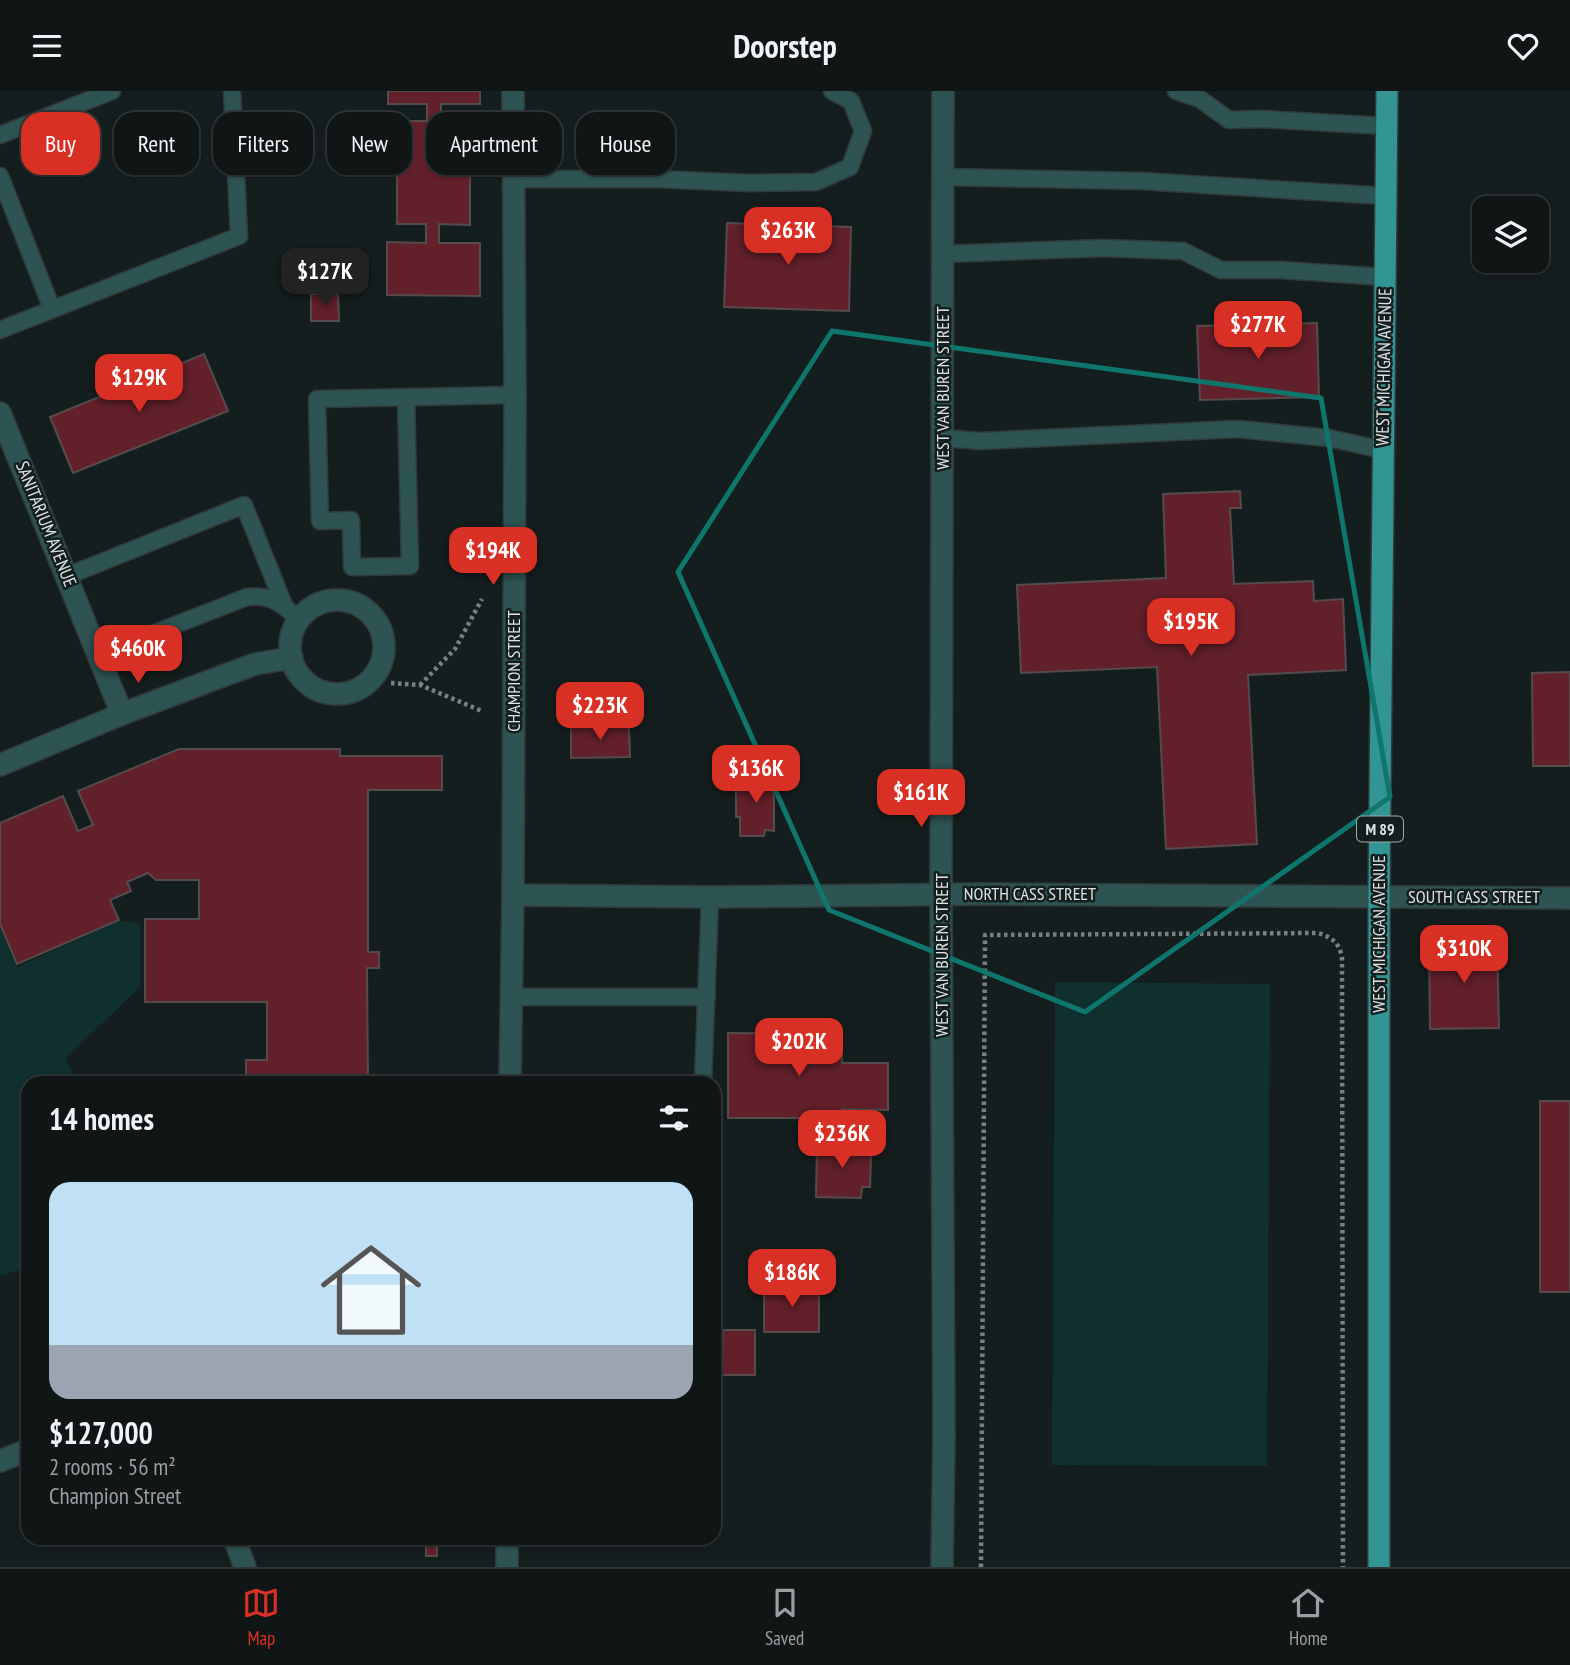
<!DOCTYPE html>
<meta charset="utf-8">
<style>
:root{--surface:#101616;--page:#1e2323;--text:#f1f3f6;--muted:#9c9fa1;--line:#303535;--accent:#d93025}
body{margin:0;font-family:"PT Sans Narrow",sans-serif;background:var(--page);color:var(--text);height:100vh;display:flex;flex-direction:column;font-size:26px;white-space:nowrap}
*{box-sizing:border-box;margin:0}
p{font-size:23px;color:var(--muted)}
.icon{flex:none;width:38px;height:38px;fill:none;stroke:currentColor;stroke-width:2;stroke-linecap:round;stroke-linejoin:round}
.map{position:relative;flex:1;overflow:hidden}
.panel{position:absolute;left:21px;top:985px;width:700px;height:469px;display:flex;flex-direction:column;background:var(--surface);border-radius:21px;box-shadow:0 2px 5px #0004,0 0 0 2px var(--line)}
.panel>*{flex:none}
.hud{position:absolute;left:21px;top:21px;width:700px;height:63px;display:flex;gap:14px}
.fabs{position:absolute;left:1472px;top:105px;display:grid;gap:14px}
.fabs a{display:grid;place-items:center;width:77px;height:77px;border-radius:14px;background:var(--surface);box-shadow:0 2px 5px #0004,0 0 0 2px var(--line);font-size:35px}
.price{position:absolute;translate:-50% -60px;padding:0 16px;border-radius:14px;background:var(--accent);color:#fff;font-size:23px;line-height:46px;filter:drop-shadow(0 2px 4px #0008)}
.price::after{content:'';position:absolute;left:50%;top:42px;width:21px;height:16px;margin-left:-10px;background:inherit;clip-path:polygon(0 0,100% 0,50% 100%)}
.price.on{background:#222;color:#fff}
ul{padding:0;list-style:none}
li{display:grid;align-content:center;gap:14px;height:371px;padding:0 28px}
li span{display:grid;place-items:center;height:217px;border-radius:21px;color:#555}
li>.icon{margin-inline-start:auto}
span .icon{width:126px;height:126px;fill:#fffc;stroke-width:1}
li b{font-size:30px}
h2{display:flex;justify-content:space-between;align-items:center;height:84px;padding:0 28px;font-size:30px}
.pill{padding:0 24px;border-radius:21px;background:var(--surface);box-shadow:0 2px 5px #0004,0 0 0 2px var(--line);font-size:24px;line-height:63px}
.pill.on{background:var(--accent);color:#fff}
header{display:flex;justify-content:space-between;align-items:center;height:91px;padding:0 28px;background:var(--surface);font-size:32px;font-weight:600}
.tab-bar{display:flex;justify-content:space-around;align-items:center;height:98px;border-top:2px solid var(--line);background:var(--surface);font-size:19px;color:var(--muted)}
.tab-bar a{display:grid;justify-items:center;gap:4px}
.tab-bar .on{color:var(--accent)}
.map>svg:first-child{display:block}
.green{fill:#103030}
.building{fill:#62202b;stroke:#564b4c;stroke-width:2}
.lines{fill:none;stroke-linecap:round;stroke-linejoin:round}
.service-casing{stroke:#313a3a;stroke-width:19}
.minor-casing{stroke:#313a3a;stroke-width:24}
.trunk-casing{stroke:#313a3a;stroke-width:24}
.path{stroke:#798080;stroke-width:4.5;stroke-dasharray:3.5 3.5;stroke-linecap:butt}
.service{stroke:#2d5352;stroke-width:16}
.minor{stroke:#2d5352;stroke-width:21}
.trunk{stroke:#329493;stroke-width:21}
.marked{fill:none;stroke:#0f766e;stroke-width:5;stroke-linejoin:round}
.labels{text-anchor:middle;stroke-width:5;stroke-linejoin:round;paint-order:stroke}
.shield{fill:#151e1e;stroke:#a1a8a8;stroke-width:2}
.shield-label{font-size:16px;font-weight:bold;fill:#dde3e3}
.street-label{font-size:18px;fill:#dde3e3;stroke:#151e1e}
</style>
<header><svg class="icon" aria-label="menu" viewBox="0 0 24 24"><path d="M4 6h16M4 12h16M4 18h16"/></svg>Doorstep<svg class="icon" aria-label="heart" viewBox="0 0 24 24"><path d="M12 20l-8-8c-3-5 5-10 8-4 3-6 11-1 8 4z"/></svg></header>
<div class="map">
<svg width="1570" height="1476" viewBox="0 0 1570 1476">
<rect width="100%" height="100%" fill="#151e1e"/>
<g class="green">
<path d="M119,830L140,832V896L66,967L76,992H28V1177L0,1184V837L17,876Z"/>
<path d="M1055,891L1270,893L1267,1375L1052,1374Z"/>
</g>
<g class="building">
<path d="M388,0H480V13H441V31H470V134L439,133V152H480V205L387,204V151L426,152V133H397V30H427V13H388Z"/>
<path d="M727,132L851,136L849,220L724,216Z"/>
<path d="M311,203H338L339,230H311Z"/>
<path d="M1317,232L1319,306L1200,309L1197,235Z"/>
<path d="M204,263L228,320L73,382L50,326Z"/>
<path d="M1240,400L1241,417H1230L1234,493L1313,490L1314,510L1343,508L1346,579L1248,584L1257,753L1166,758L1157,576L1021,582L1017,494L1166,487L1163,403Z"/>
<path d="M1570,581V675H1533L1532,582Z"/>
<path d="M629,635L630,666L571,667V636Z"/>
<path d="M179,658H340V665H442V699H368V861H379V877H367L368,992H246V969H267V911H145V828H199V789H156L148,782L127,791L131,800L110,809L119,829L17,873L0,833V732L63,705L78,740L93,734L78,700Z"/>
<path d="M743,685H774V740L765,739L764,745H740V726H736V691H743Z"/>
<path d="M1497,849L1499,937L1430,938L1429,850Z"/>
<path d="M728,942L842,943V972H888V1019L842,1018V1027H728Z"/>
<rect x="1540" y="1010" width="30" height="191"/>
<path d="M817,1051L862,1052V1063L871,1064L870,1096H862L861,1107L816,1106Z"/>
<rect x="764" y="1196" width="55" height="45"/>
<path d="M723,1239H755V1284H722Z"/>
<rect x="426" y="1452" width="11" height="13"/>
</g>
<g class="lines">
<defs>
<g id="service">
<path d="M1176,0L1200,8L1229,29L1262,28L1386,35"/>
<path d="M0,44L112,0"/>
<path d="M0,85L52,218"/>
<path d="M944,86L1141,90L1386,105"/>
<path d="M512,88H656L749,92L816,91L850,76L863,40L851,10L832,0"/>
<path d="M943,163L1103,157L1183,160L1221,179H1281L1385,186"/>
<path d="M0,239L239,145L232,0"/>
<path d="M406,306L410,475L352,476L351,429L320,430L317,308L515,304"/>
<path d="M943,347L980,350L1238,338L1329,347L1383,359"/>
<path d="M67,485L244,414L284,514"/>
<path d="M98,564L247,506C270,503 283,513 298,528"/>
<path d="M511,906H707"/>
<path d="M703,992L710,806"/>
</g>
<g id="minor">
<path d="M0,322L122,623"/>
<circle cx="337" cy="556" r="47"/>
<path d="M0,674L122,623L204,592L255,573L292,567"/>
<path d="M513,804L710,806L982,803L1570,807"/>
<path d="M510,992L513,804L515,304L513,0"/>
<path d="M0,1370L28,1359"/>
<path d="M234,1447L245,1476"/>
<path d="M507,1476V1447"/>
<path d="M942,1476L944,1344L941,803L943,0"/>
</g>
<path id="trunk" d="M1379,1476V806L1387,0"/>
</defs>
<use href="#service" class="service-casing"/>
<use href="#minor" class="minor-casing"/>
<use href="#trunk" class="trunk-casing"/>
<g class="path">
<path d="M391,592L420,594L482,620"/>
<path d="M420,594L455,558L482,508"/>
<path d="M981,1476L985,844L1318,842C1332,846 1339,852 1342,866L1343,1476"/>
</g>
<use href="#service" class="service"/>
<use href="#minor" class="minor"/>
<use href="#trunk" class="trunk"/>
</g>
<path class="marked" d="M832,240L1321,307L1390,706L1085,921L829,819L678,481Z"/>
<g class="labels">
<rect class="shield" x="1357" y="725.5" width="46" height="25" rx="5"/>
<g class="shield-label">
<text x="1380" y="744">M 89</text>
</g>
<g class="street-label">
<text transform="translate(1384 276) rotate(-89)" y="6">WEST MICHIGAN AVENUE</text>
<text transform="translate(943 297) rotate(-90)" y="6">WEST VAN BUREN STREET</text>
<text transform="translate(46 433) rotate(68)" y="6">SANITARIUM AVENUE</text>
<text transform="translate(514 580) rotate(-90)" y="6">CHAMPION STREET</text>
<text x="1030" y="809">NORTH CASS STREET</text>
<text x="1474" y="812">SOUTH CASS STREET</text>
<text transform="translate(1379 843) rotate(-90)" y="6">WEST MICHIGAN AVENUE</text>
<text transform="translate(942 864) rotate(-90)" y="6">WEST VAN BUREN STREET</text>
</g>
</g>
</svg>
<div class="fabs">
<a><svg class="icon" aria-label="layers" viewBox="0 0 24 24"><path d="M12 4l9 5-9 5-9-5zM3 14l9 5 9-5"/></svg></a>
</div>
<b class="price" style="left:788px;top:176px">$263K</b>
<b class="price on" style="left:325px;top:217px">$127K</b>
<b class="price" style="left:1258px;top:270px">$277K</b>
<b class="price" style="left:139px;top:323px">$129K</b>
<b class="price" style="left:493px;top:496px">$194K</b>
<b class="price" style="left:1191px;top:567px">$195K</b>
<b class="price" style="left:138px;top:594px">$460K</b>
<b class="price" style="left:600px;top:651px">$223K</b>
<b class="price" style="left:756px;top:714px">$136K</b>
<b class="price" style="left:921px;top:738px">$161K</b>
<b class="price" style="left:1464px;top:894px">$310K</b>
<b class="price" style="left:799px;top:987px">$202K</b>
<b class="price" style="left:842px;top:1079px">$236K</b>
<b class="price" style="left:792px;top:1218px">$186K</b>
<div class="hud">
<a class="pill on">Buy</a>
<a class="pill">Rent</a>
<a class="pill">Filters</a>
<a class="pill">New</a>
<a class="pill">Apartment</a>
<a class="pill">House</a>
</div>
<section class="panel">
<h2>14 homes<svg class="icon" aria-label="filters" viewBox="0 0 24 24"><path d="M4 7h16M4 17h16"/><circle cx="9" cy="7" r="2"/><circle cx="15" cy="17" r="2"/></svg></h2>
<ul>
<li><span style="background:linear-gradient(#bfe0f5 75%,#9aa5b1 0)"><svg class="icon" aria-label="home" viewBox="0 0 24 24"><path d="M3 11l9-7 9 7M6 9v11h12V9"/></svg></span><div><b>$127,000</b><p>2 rooms · 56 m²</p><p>Champion Street</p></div></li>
</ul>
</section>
</div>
<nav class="tab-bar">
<a class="on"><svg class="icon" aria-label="map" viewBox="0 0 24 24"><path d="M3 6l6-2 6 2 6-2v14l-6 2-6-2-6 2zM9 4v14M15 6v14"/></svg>Map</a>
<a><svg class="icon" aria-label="saved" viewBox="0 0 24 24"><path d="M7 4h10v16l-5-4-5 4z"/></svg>Saved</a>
<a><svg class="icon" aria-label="home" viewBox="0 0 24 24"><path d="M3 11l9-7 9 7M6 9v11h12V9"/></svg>Home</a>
</nav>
